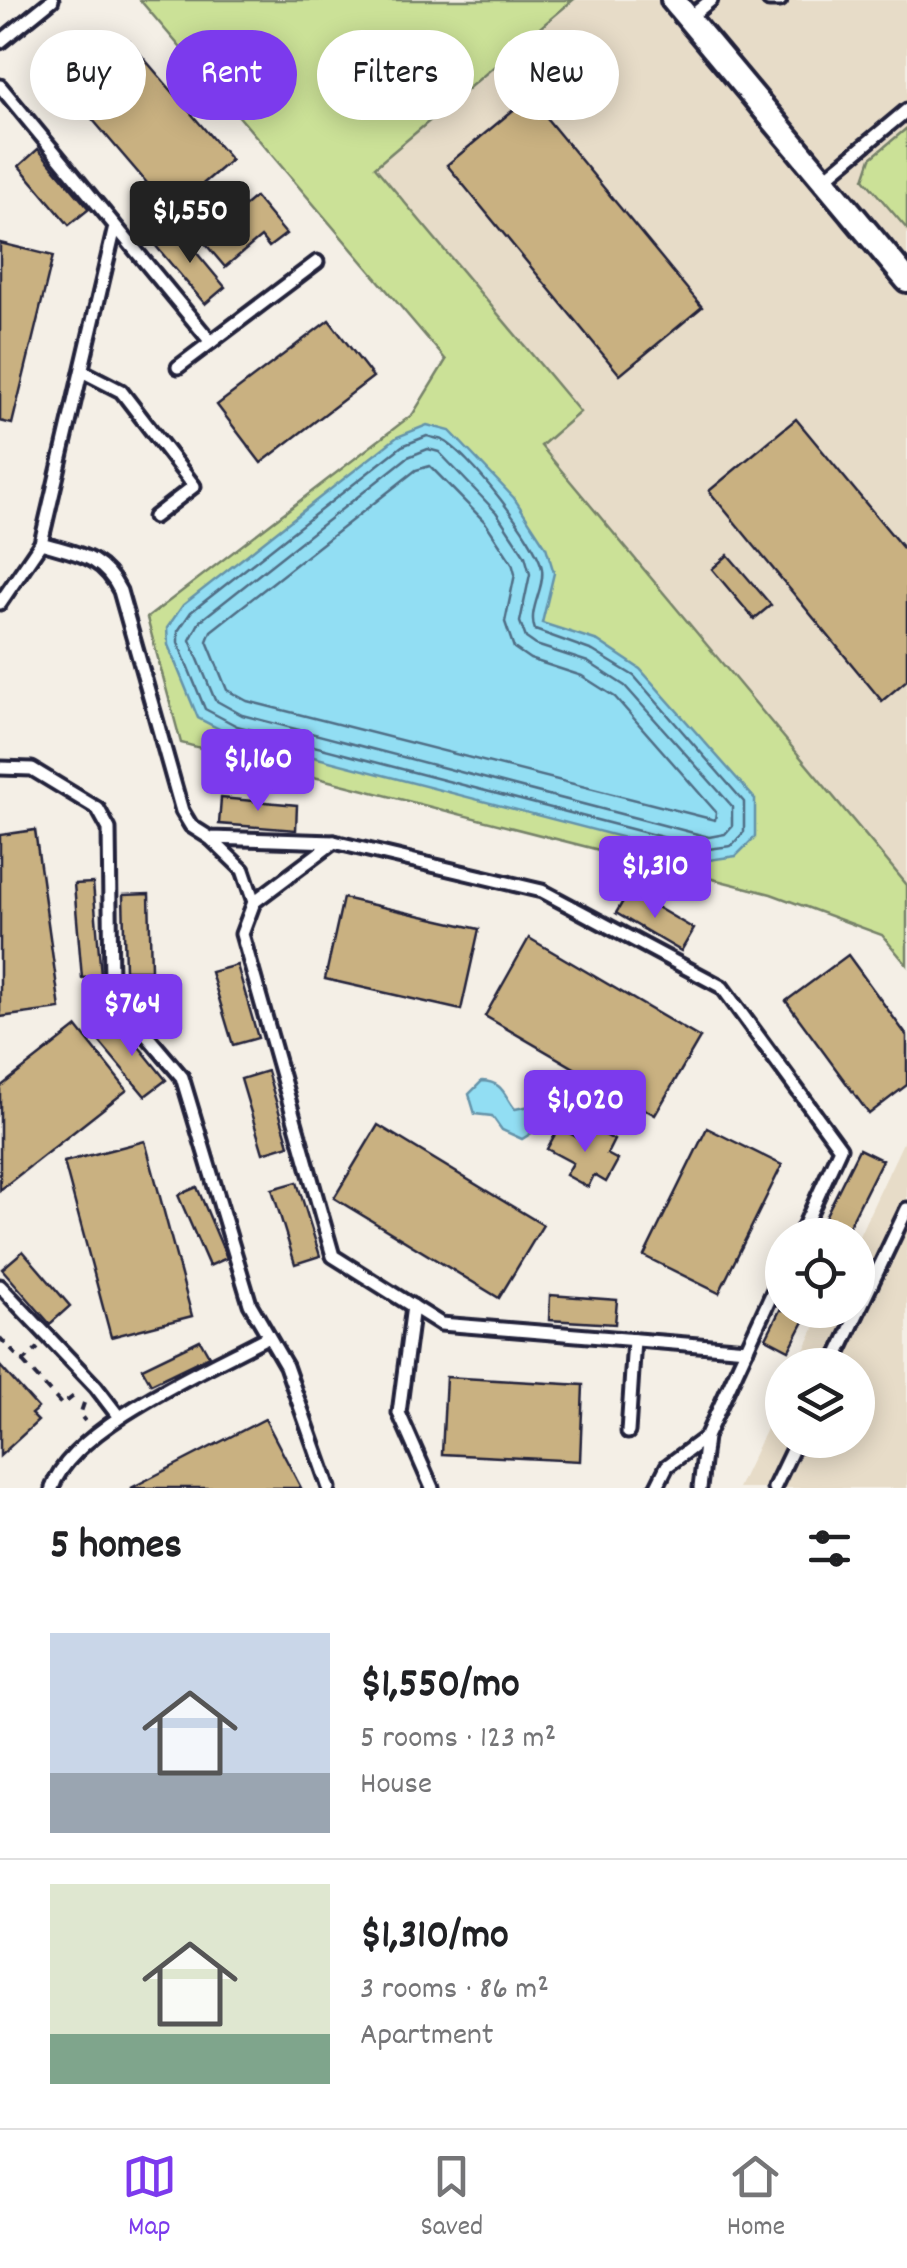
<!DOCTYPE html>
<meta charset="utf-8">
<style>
:root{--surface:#fff;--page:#f2f2f2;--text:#202124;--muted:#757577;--line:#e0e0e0;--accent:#7c3aed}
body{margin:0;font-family:Dekko,sans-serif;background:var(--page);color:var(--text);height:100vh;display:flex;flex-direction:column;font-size:38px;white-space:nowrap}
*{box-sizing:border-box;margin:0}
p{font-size:32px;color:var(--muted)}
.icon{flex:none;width:55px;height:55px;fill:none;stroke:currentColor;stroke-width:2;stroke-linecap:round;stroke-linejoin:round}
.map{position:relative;height:1488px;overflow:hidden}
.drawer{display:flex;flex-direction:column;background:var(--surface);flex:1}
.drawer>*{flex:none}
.guide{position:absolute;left:30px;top:30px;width:848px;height:90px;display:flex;gap:20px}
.tools{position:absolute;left:765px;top:1218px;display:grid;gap:20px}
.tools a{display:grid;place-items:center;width:110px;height:110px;border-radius:50%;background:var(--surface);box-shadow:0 5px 25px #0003;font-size:50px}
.price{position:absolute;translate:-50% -85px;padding:0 22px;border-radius:10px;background:var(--accent);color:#fff;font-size:32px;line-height:65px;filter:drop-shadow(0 2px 5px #0008)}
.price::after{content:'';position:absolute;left:50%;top:60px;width:30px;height:22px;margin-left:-15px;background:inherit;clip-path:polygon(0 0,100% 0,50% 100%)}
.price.on{background:#222;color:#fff}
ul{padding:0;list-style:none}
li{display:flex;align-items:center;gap:30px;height:250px;padding:0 50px}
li+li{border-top:2px solid var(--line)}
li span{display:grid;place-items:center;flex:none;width:280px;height:200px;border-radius:0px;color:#555}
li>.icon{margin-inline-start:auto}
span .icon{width:120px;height:120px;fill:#fffc;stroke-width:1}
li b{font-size:42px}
h2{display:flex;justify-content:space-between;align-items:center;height:120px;padding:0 50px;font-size:42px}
.chip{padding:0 35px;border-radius:45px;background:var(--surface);box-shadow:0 5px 25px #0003;font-size:35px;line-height:90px}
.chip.on{background:var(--accent);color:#fff}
.menu{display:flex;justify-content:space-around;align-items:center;height:140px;border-top:2px solid var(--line);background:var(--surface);font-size:28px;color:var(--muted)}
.menu a{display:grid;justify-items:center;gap:5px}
.menu .on{color:var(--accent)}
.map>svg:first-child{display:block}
.built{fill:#e7dcc8}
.green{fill:#cbe197;stroke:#768269;stroke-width:2.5}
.water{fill:#92def3;stroke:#6593a9;stroke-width:2.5}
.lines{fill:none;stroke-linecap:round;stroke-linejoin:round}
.shore{stroke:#4f6d85;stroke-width:2.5}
.building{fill:#c9b181;stroke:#22223b;stroke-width:2.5}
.lane-casing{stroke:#22223b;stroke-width:19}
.street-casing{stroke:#22223b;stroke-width:30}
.path{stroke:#22223b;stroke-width:4;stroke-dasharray:8 8;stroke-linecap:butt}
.lane{stroke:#fff;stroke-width:11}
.street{stroke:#fff;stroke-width:22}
</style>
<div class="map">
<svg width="907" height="1488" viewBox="0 0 907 1488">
<rect width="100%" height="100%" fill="#f4efe6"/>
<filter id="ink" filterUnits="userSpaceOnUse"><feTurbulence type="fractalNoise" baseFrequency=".01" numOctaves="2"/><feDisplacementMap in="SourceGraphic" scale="20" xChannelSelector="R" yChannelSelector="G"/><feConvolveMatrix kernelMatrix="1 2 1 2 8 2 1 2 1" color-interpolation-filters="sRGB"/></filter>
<g filter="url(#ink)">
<g class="built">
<path d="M140,0H907V912L446,360Z"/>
<path d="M907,1134V1488H738L782,1395V1440H858V1365H797L823,1310H858V1238Z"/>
</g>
<g class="green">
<path d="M140,0H573L375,167L580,412L541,446L907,885V965L882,935L771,894L181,743L147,618L413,414L446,360Z"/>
<path d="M907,128V229L864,179L871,158Z"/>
</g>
<g class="water">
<path d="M427,425L450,431L514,498L546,547L554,573L542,623L598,641L640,669L755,799V837L736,856L709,860L233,736L198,718L168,645L167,628L183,605L397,437Z"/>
<path d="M482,1081C504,1082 504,1096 515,1109L529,1106L537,1111L540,1128L522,1139L502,1130L492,1116L475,1114L469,1094Z"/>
</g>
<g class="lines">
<g class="shore">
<path d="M427,436C429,437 440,439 442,440C467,451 538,542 542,569C545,589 527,610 535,630L593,651L634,676L744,802V832L731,846L708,849L237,726L205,709L178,643V631L191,612L402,446Z"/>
<path d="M428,449L439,452L496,512L525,556L530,574L520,622L526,638L536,645L588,662L625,686L732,806V826L725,834L709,837L242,715L215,700L190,640L200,621L408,457Z"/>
<path d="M430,466L485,522L512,563L515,574L505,622L514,648L530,659L582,676L615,697L716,812L715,820L247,701L227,690L207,641L211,631L416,470Z"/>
</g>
</g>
<g class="building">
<path d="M129,41L231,160L171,211L69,92Z"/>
<path d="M529,97L702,307L620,375L447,165Z"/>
<path d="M38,149L89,209L69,225L19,166Z"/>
<path d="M255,197L286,234L269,247L261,237L225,267L203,241Z"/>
<path d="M176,228L225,287L205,304L155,245Z"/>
<path d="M0,243L53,256L12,424L0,421Z"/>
<path d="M329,320L373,377L261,463L217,405Z"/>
<path d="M796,419L907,553V680L882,701L709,491Z"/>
<path d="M728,555L771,605L754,619L712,569Z"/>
<path d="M221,798L297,805L296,830L219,824Z"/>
<path d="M35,830L60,1009L0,1017V835Z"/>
<path d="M93,883L101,976L82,978L74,884Z"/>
<path d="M629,891L694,929L681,951L616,913Z"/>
<path d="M149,894L151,970H125L123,895Z"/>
<path d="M343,898L479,929L461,1010L325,979Z"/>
<path d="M529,938L700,1038L655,1115L485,1016Z"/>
<path d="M848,955L907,1036V1085L869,1114L786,1001Z"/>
<path d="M237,965L258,1038L233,1045L211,972Z"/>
<path d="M119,1022L166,1080L145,1096L98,1040Z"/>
<path d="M77,1027L127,1090L0,1190V1087Z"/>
<path d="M267,1071L289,1145L263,1153L241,1079Z"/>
<path d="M378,1125L543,1225L499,1298L334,1198Z"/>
<path d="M559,1127L585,1142L592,1128L614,1140L607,1154L618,1160L606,1182L594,1175L588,1187L566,1175L573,1163L547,1149Z"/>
<path d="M707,1128L782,1165L719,1293L644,1256Z"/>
<path d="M145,1141L192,1316L111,1337L64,1162Z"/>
<path d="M859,1149L882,1160L847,1230L824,1219Z"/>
<path d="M297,1182L320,1256L295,1264L272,1189Z"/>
<path d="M197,1187L227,1258L209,1266L178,1195Z"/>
<path d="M23,1251L70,1306L50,1324L2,1269Z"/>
<path d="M550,1295L617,1300L615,1324L549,1320Z"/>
<path d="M782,1306V1310H810L789,1350L766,1338Z"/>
<path d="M200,1340L209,1356L151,1384L142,1368Z"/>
<path d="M0,1366L38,1408L31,1414L38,1421L0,1456Z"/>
<path d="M446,1377L583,1385L580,1461L442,1454Z"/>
<path d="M265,1419L301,1488H131Z"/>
</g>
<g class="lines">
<defs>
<g id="lane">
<path d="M769,0H780"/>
<path d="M689,18L711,0"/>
<path d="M0,42L52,0"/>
<path d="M0,86L211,342"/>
<path d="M823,180L907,110"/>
<path d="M178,367L317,262"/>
<path d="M82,371L121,391L194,486L154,517"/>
<path d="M41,543C77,554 102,555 120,591L182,811L191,826L210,838L334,842L542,891L722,987L840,1148L800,1235"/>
<path d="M0,603L41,543L115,227"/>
<path d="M0,768L32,769L98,809L109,829L111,984L120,1004L182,1077L250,1304L286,1366L329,1488"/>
<path d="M210,838L243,870L254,902L242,934L333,1256L441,1324L747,1349"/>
<path d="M254,902L334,842"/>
<path d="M0,1286L96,1387L119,1417"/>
<path d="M413,1306L399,1413L432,1488"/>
<path d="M833,1365L907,1209"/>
<path d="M628,1432L634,1340"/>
<path d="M52,1488C72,1427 211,1367 267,1337"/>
<path d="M656,1488L667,1466L706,1437"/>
<path d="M700,1488L706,1437L782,1272"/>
<path d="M774,1488L797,1440"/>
</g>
<path id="street" d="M673,0L907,280"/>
</defs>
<use href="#lane" class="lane-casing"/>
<use href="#street" class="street-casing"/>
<g class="path">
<path d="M0,1338L23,1362L38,1348"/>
<path d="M23,1362L62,1405L79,1392"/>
<path d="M84,1403L80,1415L85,1421"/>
</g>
<use href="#lane" class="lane"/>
<use href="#street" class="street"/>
</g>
</g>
</svg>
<div class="tools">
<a><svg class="icon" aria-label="locate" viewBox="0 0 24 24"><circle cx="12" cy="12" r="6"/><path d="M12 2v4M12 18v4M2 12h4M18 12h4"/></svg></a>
<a><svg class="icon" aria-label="layers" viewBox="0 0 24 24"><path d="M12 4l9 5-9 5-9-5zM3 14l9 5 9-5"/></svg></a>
</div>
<b class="price on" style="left:190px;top:266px">$1,550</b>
<b class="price" style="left:258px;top:814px">$1,160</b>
<b class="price" style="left:655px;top:921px">$1,310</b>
<b class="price" style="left:132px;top:1059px">$764</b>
<b class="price" style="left:585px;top:1155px">$1,020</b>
<div class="guide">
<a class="chip">Buy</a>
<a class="chip on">Rent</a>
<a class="chip">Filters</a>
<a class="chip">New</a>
</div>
</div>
<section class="drawer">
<h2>5 homes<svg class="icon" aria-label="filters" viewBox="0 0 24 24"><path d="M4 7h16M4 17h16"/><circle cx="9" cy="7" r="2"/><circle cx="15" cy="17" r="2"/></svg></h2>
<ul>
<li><span style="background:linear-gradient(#c9d6e8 70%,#9aa5b1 0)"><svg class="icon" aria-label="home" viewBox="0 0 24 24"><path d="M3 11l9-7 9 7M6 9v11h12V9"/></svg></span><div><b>$1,550/mo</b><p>5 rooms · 123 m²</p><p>House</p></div></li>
<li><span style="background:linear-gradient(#dfe7d0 75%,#7fa58c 0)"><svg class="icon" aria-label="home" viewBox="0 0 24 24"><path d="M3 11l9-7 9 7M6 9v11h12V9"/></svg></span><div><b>$1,310/mo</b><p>3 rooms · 86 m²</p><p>Apartment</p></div></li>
</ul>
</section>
<nav class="menu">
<a class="on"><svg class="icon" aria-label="map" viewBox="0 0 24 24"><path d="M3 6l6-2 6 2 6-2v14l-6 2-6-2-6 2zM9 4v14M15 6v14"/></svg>Map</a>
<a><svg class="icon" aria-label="saved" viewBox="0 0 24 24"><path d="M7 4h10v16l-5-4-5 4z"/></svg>Saved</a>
<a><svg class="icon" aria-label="home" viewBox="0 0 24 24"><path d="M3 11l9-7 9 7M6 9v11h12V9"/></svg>Home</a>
</nav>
